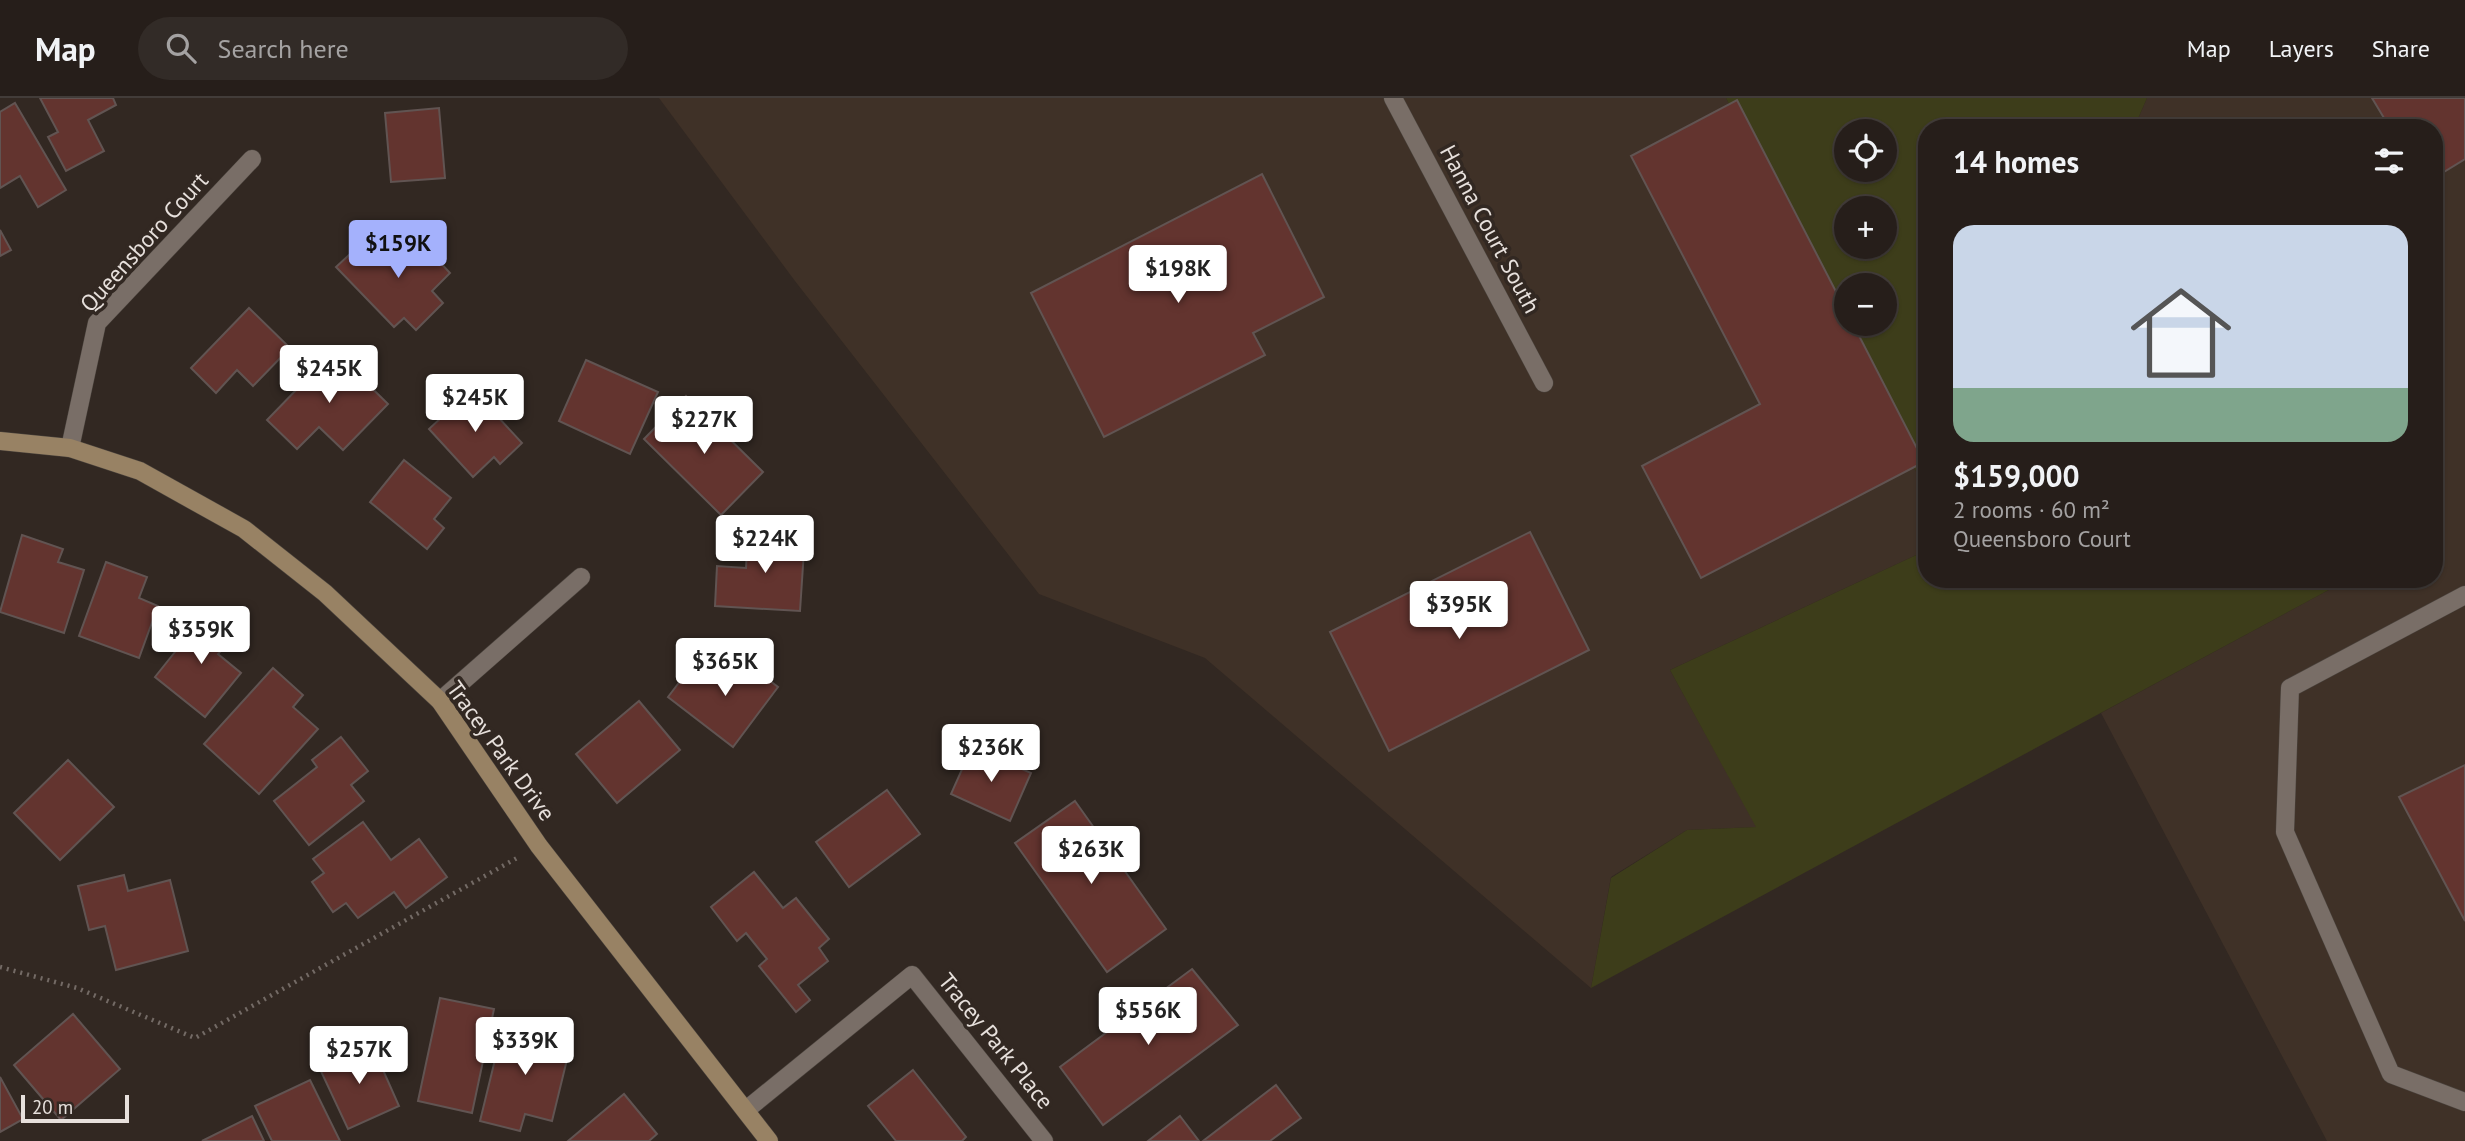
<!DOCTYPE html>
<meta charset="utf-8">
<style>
:root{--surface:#261e1a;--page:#322b27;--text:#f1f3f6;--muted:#a4a2a2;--line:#423c39;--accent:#a4b1fc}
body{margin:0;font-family:"PT Sans",sans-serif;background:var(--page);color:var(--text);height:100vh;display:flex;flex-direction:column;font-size:26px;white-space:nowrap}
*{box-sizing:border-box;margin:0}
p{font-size:23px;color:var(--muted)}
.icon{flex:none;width:38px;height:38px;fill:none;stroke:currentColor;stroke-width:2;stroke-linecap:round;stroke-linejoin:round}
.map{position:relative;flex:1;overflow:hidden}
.panel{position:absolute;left:1918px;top:21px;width:525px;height:469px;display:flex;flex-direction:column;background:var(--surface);border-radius:28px;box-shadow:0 2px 5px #0004,0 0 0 2px var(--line)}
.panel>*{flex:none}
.controls{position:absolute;left:1834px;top:21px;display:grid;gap:14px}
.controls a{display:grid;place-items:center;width:63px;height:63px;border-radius:50%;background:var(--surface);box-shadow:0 2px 5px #0004,0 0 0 2px var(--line);font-size:35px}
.scale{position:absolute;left:21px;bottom:18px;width:108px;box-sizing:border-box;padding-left:7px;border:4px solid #e7e0dc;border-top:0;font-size:19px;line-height:24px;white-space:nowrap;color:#e7e0dc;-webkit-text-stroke:5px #322822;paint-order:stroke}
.price{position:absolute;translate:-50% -60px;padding:0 16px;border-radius:7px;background:#fff;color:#222;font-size:23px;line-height:46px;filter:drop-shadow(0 2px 4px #0008)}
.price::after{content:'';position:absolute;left:50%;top:42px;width:21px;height:16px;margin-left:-10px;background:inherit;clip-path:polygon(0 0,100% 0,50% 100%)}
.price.selected{background:var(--accent);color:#111}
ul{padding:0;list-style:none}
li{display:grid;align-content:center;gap:14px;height:371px;padding:0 35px}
li span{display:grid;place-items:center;height:217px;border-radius:21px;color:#555}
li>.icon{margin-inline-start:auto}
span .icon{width:126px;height:126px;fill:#fffc;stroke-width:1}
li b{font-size:30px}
h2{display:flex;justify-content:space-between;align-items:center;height:84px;padding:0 35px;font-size:30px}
header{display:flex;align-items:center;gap:42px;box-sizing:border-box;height:98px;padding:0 35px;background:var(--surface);border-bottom:2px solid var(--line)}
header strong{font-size:33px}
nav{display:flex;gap:38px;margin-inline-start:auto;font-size:24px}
.search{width:490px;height:63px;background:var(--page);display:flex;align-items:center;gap:18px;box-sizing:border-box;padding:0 24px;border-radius:38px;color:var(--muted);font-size:26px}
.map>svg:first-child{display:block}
.built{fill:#3f3127}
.green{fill:#3d3d1a;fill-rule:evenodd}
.building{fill:#63342f;stroke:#615452;stroke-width:2}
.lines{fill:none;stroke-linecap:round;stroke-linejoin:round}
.lane-casing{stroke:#4a433d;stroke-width:19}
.street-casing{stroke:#4a433d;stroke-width:19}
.secondary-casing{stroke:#4a433d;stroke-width:19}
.path{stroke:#736a65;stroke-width:4.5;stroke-dasharray:2 5;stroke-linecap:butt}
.lane{stroke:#796e67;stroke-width:18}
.street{stroke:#796e67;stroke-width:18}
.secondary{stroke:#988264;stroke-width:18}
.labels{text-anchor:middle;stroke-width:7;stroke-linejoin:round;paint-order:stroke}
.street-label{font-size:23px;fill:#e7e0dc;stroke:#322822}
</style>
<header>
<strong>Map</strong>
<div class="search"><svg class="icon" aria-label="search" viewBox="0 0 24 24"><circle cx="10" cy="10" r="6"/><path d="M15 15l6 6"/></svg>Search here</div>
<nav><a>Map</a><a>Layers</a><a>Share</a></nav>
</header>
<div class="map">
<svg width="2465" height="1043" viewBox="0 0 2465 1043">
<rect width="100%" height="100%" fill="#322822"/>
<g class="built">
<path d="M659,0H1726L1927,395V452L1670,572L1757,729L1687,732L1611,779L1591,890L1205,560L1039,496L795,183Z"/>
<path d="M2147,0H2465V1043H2327L2101,615L2349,481H2434V30H2134Z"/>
</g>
<g class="green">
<path d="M1726,0H2147L2134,30H1927V395ZM1846,33H1885V72H1846ZM1846,110H1885V149H1846ZM1846,187H1885V226H1846Z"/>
<path d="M1927,452V481H2349L1591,890L1611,780L1687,732L1756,729L1670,572Z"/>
</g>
<g class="building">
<path d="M40,0H113L116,7L88,22L104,53L66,73L48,39L58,34Z"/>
<path d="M2372,0H2465V61L2434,80V30H2390Z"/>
<path d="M1737,2L1846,213V226H1853L1924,364L1701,480L1642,368L1760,306L1631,58Z"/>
<path d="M15,5L66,92L38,109L20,78L0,90V14Z"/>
<path d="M439,10L445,80L391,84L385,15Z"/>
<path d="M1262,76L1324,199L1253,235L1265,257L1104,339L1031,195Z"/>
<path d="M0,132L11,152L0,158Z"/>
<path d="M411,133L450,175L432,193L443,205L416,232L404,220L394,229L336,169L362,145L380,163Z"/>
<path d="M249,210L290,250L253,288L237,272L216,295L191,270Z"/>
<path d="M334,253L388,306L343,352L319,329L297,351L267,322Z"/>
<path d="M586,262L658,294L630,356L559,323Z"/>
<path d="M472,291L522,345L500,366L494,359L473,379L429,331Z"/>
<path d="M686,298L763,374L721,417L644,341Z"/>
<path d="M404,362L451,400L434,421L444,430L427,451L370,404Z"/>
<path d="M748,434L805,437L800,513L715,508L717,468L746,470Z"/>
<path d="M1530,434L1589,552L1389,653L1330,534Z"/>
<path d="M22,437L63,451L58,464L84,472L64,535L0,514Z"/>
<path d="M106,464L147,479L139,500L158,508L139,560L79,538Z"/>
<path d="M207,514L235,536L218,556L241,575L205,619L155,579Z"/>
<path d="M736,557L778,589L733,649L668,599L694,565L717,583Z"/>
<path d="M273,570L303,597L293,609L318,631L259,696L204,646Z"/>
<path d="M639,603L680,652L617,705L576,656Z"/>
<path d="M341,639L368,673L351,687L364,703L309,747L274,703L317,669L312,662Z"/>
<path d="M972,649L1031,675L1010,723L951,696Z"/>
<path d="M68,662L114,709L60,762L14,715Z"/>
<path d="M2465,667V823L2399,699Z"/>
<path d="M887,692L920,736L849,789L816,744Z"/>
<path d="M1075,703L1166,831L1107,874L1015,745Z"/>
<path d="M363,724L391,762L419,741L447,779L406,810L394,794L358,820L346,805L333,814L312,784L324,775L313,761Z"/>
<path d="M754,774L783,810L796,800L829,841L819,850L828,863L798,887L810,902L796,914L759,868L767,861L746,835L737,843L711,809Z"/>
<path d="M124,777L128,793L170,782L188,853L116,872L105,828L89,832L78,788Z"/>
<path d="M1192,871L1238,927L1103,1027L1060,969Z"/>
<path d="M440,900L494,911L472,1015L418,1003Z"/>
<path d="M73,916L120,971L61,1022L14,967Z"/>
<path d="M504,925L572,941L552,1023L525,1016L520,1033L480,1023Z"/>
<path d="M371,945L399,1008L348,1031L319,969Z"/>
<path d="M913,972L966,1039L962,1043H896L868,1008Z"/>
<path d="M0,979L23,1021L0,1034Z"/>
<path d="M310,982L340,1043H272L255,1008Z"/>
<path d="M1276,987L1301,1020L1270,1043H1203Z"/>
<path d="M624,996L657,1036L649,1043H568Z"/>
<path d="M252,1018L264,1043H202Z"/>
<path d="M1180,1018L1199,1043H1148Z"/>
</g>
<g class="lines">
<defs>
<g id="lane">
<path d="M2465,497L2290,590L2285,734L2391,976L2465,1004"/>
<path d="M746,1012L912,877L1044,1043"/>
</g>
<g id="street">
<path d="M1393,0L1544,285"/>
<path d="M70,350L97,225L252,61"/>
<path d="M440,603L581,479"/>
</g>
<path id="secondary" d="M0,343L70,350L140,373L244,431L325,495L440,603L539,748L769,1043"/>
</defs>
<use href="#lane" class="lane-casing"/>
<use href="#street" class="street-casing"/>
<use href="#secondary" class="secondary-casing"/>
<path class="path" d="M0,869L77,890L195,940L517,760"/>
<use href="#lane" class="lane"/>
<use href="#street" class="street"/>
<use href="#secondary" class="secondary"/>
</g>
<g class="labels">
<g class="street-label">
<text transform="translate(1490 131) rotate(62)" y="8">Hanna Court South</text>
<text transform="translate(144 144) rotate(-48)" y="8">Queensboro Court</text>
<text transform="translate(501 653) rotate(54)" y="8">Tracey Park Drive</text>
<text transform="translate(996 943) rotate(51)" y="8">Tracey Park Place</text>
</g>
</g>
</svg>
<div class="controls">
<a><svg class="icon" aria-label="locate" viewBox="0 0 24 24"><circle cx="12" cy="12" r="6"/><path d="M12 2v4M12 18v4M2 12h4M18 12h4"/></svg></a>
<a>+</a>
<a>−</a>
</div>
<div class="scale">20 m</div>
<b class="price selected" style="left:398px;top:182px">$159K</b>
<b class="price" style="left:1178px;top:207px">$198K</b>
<b class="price" style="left:329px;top:307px">$245K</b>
<b class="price" style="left:475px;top:336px">$245K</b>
<b class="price" style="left:704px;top:358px">$227K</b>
<b class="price" style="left:765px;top:477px">$224K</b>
<b class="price" style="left:1459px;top:543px">$395K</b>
<b class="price" style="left:201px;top:568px">$359K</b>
<b class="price" style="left:725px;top:600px">$365K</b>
<b class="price" style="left:991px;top:686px">$236K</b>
<b class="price" style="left:1091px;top:788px">$263K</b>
<b class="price" style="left:1148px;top:949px">$556K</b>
<b class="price" style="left:525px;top:979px">$339K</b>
<b class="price" style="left:359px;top:988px">$257K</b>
<section class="panel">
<h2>14 homes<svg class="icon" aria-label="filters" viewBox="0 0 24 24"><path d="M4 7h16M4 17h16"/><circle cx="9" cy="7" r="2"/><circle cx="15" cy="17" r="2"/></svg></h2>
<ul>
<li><span style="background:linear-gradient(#c9d6e8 75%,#7fa58c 0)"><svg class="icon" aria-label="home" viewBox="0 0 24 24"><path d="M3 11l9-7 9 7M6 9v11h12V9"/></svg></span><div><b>$159,000</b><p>2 rooms · 60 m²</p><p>Queensboro Court</p></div></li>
</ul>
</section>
</div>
